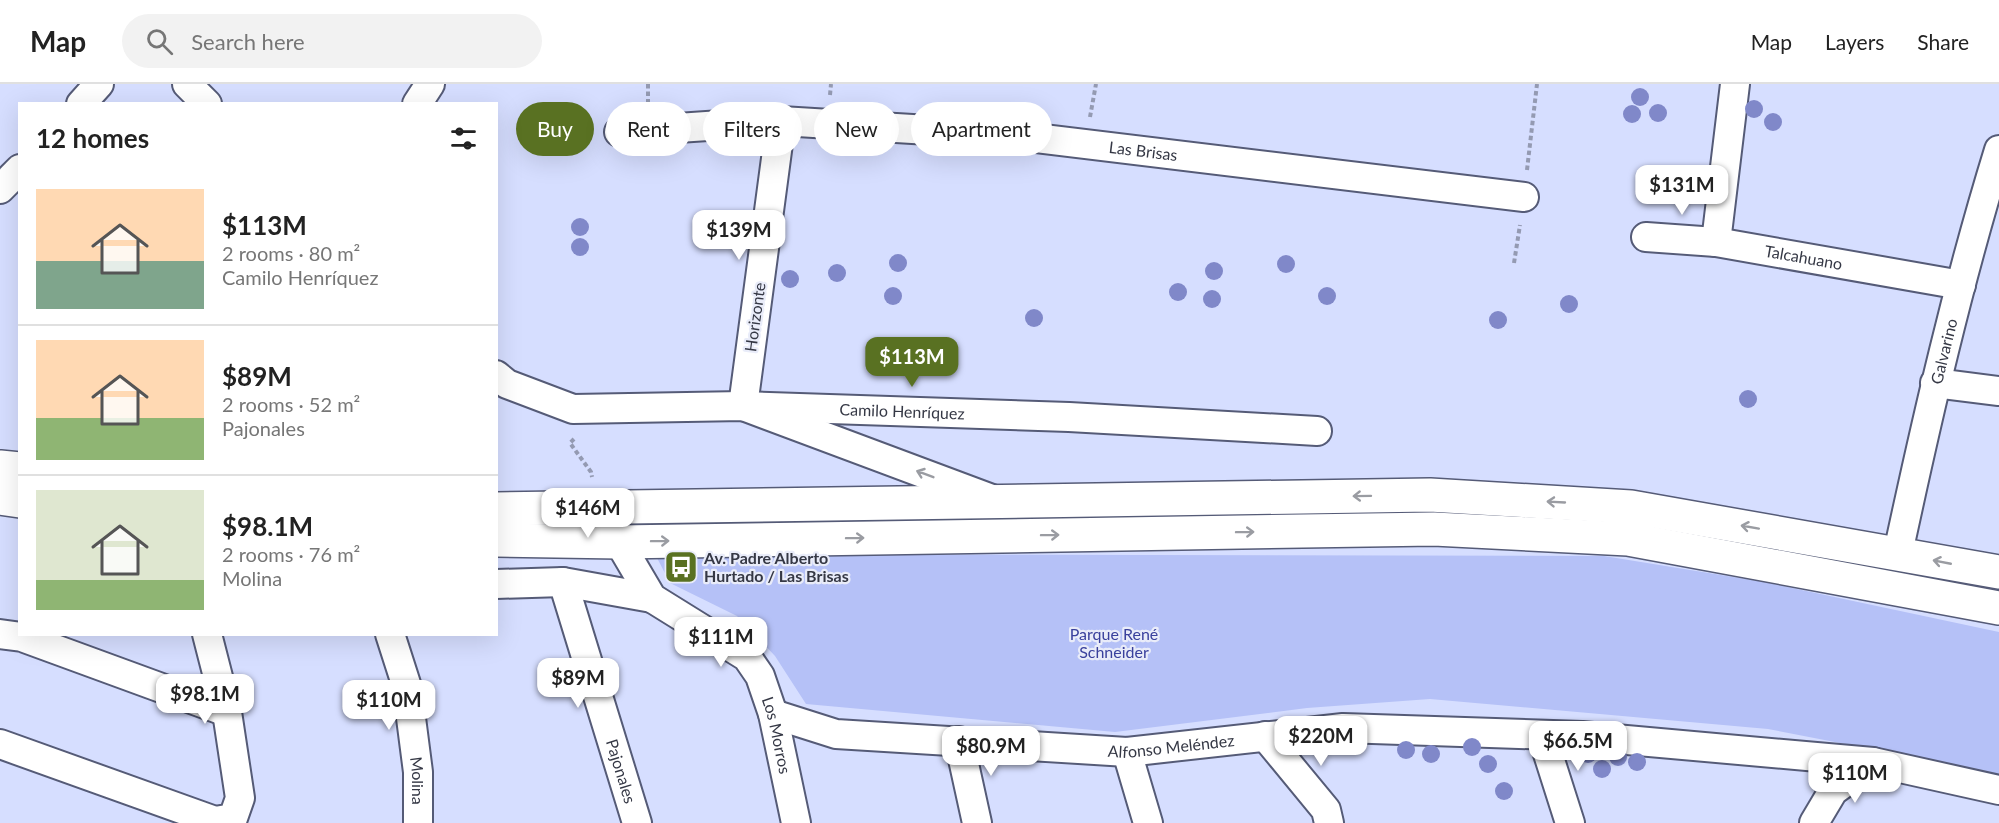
<!DOCTYPE html>
<meta charset="utf-8">
<style>
:root{--surface:#fff;--page:#f2f2f2;--text:#222;--muted:#767676;--line:#e0e0e0;--accent:#597122}
body{margin:0;font-family:Lato,sans-serif;background:var(--page);color:var(--text);height:100vh;display:flex;flex-direction:column;font-size:22px;white-space:nowrap}
*{box-sizing:border-box;margin:0}
p{font-size:20px;color:var(--muted)}
.icon{flex:none;width:33px;height:33px;fill:none;stroke:currentColor;stroke-width:2;stroke-linecap:round;stroke-linejoin:round}
.map{position:relative;flex:1;overflow:hidden}
.panel{position:absolute;left:18px;top:18px;width:480px;height:534px;display:flex;flex-direction:column;background:var(--surface);border-radius:0px;box-shadow:0 6px 24px #0002}
.panel>*{flex:none}
.top-card{position:absolute;left:516px;top:18px;width:570px;height:54px;display:flex;gap:12px}
.price{position:absolute;translate:-50% -51px;padding:0 14px;border-radius:12px;background:#fff;color:#222;font-size:20px;line-height:39px;filter:drop-shadow(0 2px 3px #0008)}
.price::after{content:'';position:absolute;left:50%;top:36px;width:18px;height:14px;margin-left:-9px;background:inherit;clip-path:polygon(0 0,100% 0,50% 100%)}
.price.on{background:var(--accent);color:#fff}
ul{padding:0;list-style:none}
li{display:flex;align-items:center;gap:18px;height:150px;padding:0 18px}
li+li{border-top:2px solid var(--line)}
li span{display:grid;place-items:center;flex:none;width:168px;height:120px;border-radius:0px;color:#555}
li>.icon{margin-inline-start:auto}
span .icon{width:72px;height:72px;fill:#fffc;stroke-width:1}
li b{font-size:26px}
h2{display:flex;justify-content:space-between;align-items:center;height:72px;padding:0 18px;font-size:26px}
.chip{padding:0 21px;border-radius:27px;background:var(--surface);box-shadow:0 6px 24px #0002;font-size:21px;line-height:54px}
.chip.on{background:var(--accent);color:#fff}
header{display:flex;align-items:center;gap:36px;box-sizing:border-box;height:84px;padding:0 30px;background:var(--surface);border-bottom:2px solid var(--line)}
header strong{font-size:28px}
nav{display:flex;gap:33px;margin-inline-start:auto;font-size:21px}
.search{width:420px;height:54px;background:var(--page);display:flex;align-items:center;gap:15px;box-sizing:border-box;padding:0 21px;border-radius:33px;color:var(--muted);font-size:22px}
.map>svg:first-child{display:block}
.green{fill:#b5c1f7}
.lines{fill:none;stroke-linecap:round;stroke-linejoin:round}
.minor-casing{stroke:#555b77;stroke-width:32}
.major-casing{stroke:#555b77;stroke-width:36}
.path{stroke:#949ab2;stroke-width:4;stroke-dasharray:4.5 3;stroke-linecap:butt}
.minor{stroke:#fff;stroke-width:28}
.major{stroke:#fff;stroke-width:33}
.tree{fill:#8088c9}
.oneway{stroke:#9a9ca2}
.labels{text-anchor:middle;stroke-width:4.5;stroke-linejoin:round;paint-order:stroke}
.street-label{font-size:16px;fill:#353845;stroke:#e9ecf9}
.poi-label{font-size:16px;font-weight:bold;fill:#353845;stroke:#e9ecf9;text-anchor:start}
.park-label{font-size:16px;fill:#3a419d;stroke:#e9ecf9}
</style>
<header>
<strong>Map</strong>
<div class="search"><svg class="icon" aria-label="search" viewBox="0 0 24 24"><circle cx="10" cy="10" r="6"/><path d="M15 15l6 6"/></svg>Search here</div>
<nav><a>Map</a><a>Layers</a><a>Share</a></nav>
</header>
<div class="map">
<svg width="1999" height="739" viewBox="0 0 1999 739">
<rect width="100%" height="100%" fill="#d6deff"/>
<path class="green" d="M655,470L1604,472L1764,498L1999,548V694L1871,665L1768,645L1430,615L1307,624L1115,648L806,620L775,572L737,532L670,499Z"/>
<g class="lines">
<defs>
<g id="minor">
<path d="M187,0L207,20"/>
<path d="M81,20L99,0"/>
<path d="M417,20L430,0"/>
<path d="M781,37L743,322L992,415"/>
<path id="s1" d="M619,48L781,37L1011,51L1524,113"/>
<path d="M0,105L20,85"/>
<path id="s2" d="M1646,153L1716,158L1961,201"/>
<path d="M1716,158L1735,0"/>
<path id="s3" d="M496,291L507,300L573,325L743,322L1069,333L1317,347"/>
<path d="M1935,299L1999,307"/>
<path id="s4" d="M608,443L619,458L652,514L747,573L760,592L773,630L796,739"/>
<path id="s5" d="M1898,469C1927,334 1958,199 1999,66"/>
<path id="s6" d="M563,498L637,739"/>
<path d="M496,500L563,498L652,514"/>
<path d="M0,550L22,553L227,628"/>
<path id="s7" d="M390,550L407,603L418,688V739"/>
<path id="s8" d="M773,630L836,650L1127,668L1343,644L1582,652L1873,678L1999,706"/>
<path d="M1542,651L1570,739"/>
<path d="M1265,652L1326,726L1329,739"/>
<path d="M959,657L977,739"/>
<path d="M0,660L215,737L233,734L240,714L227,628L207,550"/>
<path d="M1127,668L1148,739"/>
<path d="M1814,739L1833,707L1873,678"/>
</g>
<g id="major">
<path d="M0,383L20,385"/>
<path d="M0,414L20,417"/>
<path d="M496,425L1430,411L1631,423L1999,488"/>
<path d="M496,456L619,458L1434,445L1628,455L1999,524"/>
</g>
</defs>
<use href="#minor" class="minor-casing"/>
<use href="#major" class="major-casing"/>
<g class="path">
<path d="M648,0V19"/>
<path d="M830,11L831,0"/>
<path d="M1090,33L1096,0"/>
<path d="M1527,86L1537,0"/>
<path d="M1514,179L1520,141"/>
<path d="M574,355L570,359L591,388L592,393"/>
</g>
<use href="#minor" class="minor"/>
<use href="#major" class="major"/>
</g>
<g class="tree">
<circle cx="1640" cy="13" r="9"/>
<circle cx="1754" cy="25" r="9"/>
<circle cx="1658" cy="29" r="9"/>
<circle cx="1632" cy="30" r="9"/>
<circle cx="1773" cy="38" r="9"/>
<circle cx="580" cy="143" r="9"/>
<circle cx="580" cy="163" r="9"/>
<circle cx="898" cy="179" r="9"/>
<circle cx="1286" cy="180" r="9"/>
<circle cx="1214" cy="187" r="9"/>
<circle cx="837" cy="189" r="9"/>
<circle cx="790" cy="195" r="9"/>
<circle cx="1178" cy="208" r="9"/>
<circle cx="893" cy="212" r="9"/>
<circle cx="1327" cy="212" r="9"/>
<circle cx="1212" cy="215" r="9"/>
<circle cx="1569" cy="220" r="9"/>
<circle cx="1034" cy="234" r="9"/>
<circle cx="1498" cy="236" r="9"/>
<circle cx="1748" cy="315" r="9"/>
<circle cx="1472" cy="663" r="9"/>
<circle cx="1406" cy="666" r="9"/>
<circle cx="1431" cy="670" r="9"/>
<circle cx="1588" cy="670" r="9"/>
<circle cx="1618" cy="673" r="9"/>
<circle cx="1637" cy="678" r="9"/>
<circle cx="1488" cy="680" r="9"/>
<circle cx="1602" cy="685" r="9"/>
<circle cx="1504" cy="707" r="9"/>
</g>
<defs><path id="oneway-shaft" d="M-6 0H5M1.5-3L5.5 0L1.5 3" fill="none" stroke-width="1.6" stroke-linecap="round" stroke-linejoin="round" transform="scale(1.5)"/></defs>
<g class="oneway">
<use href="#oneway-shaft" transform="translate(925 390) rotate(-159)"/>
<use href="#oneway-shaft" transform="translate(1362 412) rotate(179)"/>
<use href="#oneway-shaft" transform="translate(1556 418) rotate(-177)"/>
<use href="#oneway-shaft" transform="translate(1750 443) rotate(-170)"/>
<use href="#oneway-shaft" transform="translate(1245 448) rotate(-1)"/>
<use href="#oneway-shaft" transform="translate(1050 451) rotate(-1)"/>
<use href="#oneway-shaft" transform="translate(855 454) rotate(-1)"/>
<use href="#oneway-shaft" transform="translate(660 457) rotate(-1)"/>
<use href="#oneway-shaft" transform="translate(1942 478) rotate(-169)"/>
</g>
<defs>
<symbol id="bus-square" viewBox="-11 -11 22 22"><rect x="-9" y="-9" width="18" height="18" rx="4" fill="#597122" stroke="#e9ecf9"/><path d="M-5-6H5V4H4V6H2V4H-2V6H-4V4H-5ZM-3.5-4V0h7V-4ZM-3.5 1.2v1.5H-2V1.2ZM2 1.2v1.5H3.5V1.2Z" fill="#fff"/></symbol>
</defs>
<g fill-rule="evenodd">
<use href="#bus-square" x="662" y="464" width="38" height="38"/>
</g>
<g class="labels">
<g class="street-label">
<text dy="6" stroke="none"><textPath href="#s1" startOffset="526">Las Brisas</textPath></text>
<text dy="6" stroke="none"><textPath href="#s2" startOffset="159">Talcahuano</textPath></text>
<text transform="translate(755 233) rotate(-82)" y="6">Horizonte</text>
<text dy="6" stroke="none"><textPath href="#s5" startOffset="207">Galvarino</textPath></text>
<text dy="6" stroke="none"><textPath href="#s3" startOffset="414">Camilo Henríquez</textPath></text>
<text dy="6" stroke="none"><textPath href="#s4" startOffset="280">Los Morros</textPath></text>
<text dy="6" stroke="none"><textPath href="#s8" startOffset="402">Alfonso Meléndez</textPath></text>
<text dy="6" stroke="none"><textPath href="#s6" startOffset="198">Pajonales</textPath></text>
<text dy="6" stroke="none"><textPath href="#s7" startOffset="150">Molina</textPath></text>
</g>
<g class="poi-label">
<text x="704" y="480">Av. Padre Alberto<tspan x="704" dy="18">Hurtado / Las Brisas</tspan></text>
</g>
<g class="park-label">
<text x="1114" y="556">Parque René<tspan x="1114" dy="18">Schneider</tspan></text>
</g>
</g>
</svg>
<b class="price" style="left:1682px;top:132px">$131M</b>
<b class="price" style="left:739px;top:177px">$139M</b>
<b class="price on" style="left:912px;top:304px">$113M</b>
<b class="price" style="left:588px;top:455px">$146M</b>
<b class="price" style="left:721px;top:584px">$111M</b>
<b class="price" style="left:578px;top:625px">$89M</b>
<b class="price" style="left:205px;top:641px">$98.1M</b>
<b class="price" style="left:389px;top:647px">$110M</b>
<b class="price" style="left:1321px;top:683px">$220M</b>
<b class="price" style="left:1578px;top:688px">$66.5M</b>
<b class="price" style="left:991px;top:693px">$80.9M</b>
<b class="price" style="left:1855px;top:720px">$110M</b>
<div class="top-card">
<a class="chip on">Buy</a>
<a class="chip">Rent</a>
<a class="chip">Filters</a>
<a class="chip">New</a>
<a class="chip">Apartment</a>
</div>
<section class="panel">
<h2>12 homes<svg class="icon" aria-label="filters" viewBox="0 0 24 24"><path d="M4 7h16M4 17h16"/><circle cx="9" cy="7" r="2"/><circle cx="15" cy="17" r="2"/></svg></h2>
<ul>
<li><span style="background:linear-gradient(#ffd9b3 60%,#7fa58c 0)"><svg class="icon" aria-label="home" viewBox="0 0 24 24"><path d="M3 11l9-7 9 7M6 9v11h12V9"/></svg></span><div><b>$113M</b><p>2 rooms · 80 m²</p><p>Camilo Henríquez</p></div></li>
<li><span style="background:linear-gradient(#ffd9b3 65%,#8fb573 0)"><svg class="icon" aria-label="home" viewBox="0 0 24 24"><path d="M3 11l9-7 9 7M6 9v11h12V9"/></svg></span><div><b>$89M</b><p>2 rooms · 52 m²</p><p>Pajonales</p></div></li>
<li><span style="background:linear-gradient(#dfe7d0 75%,#8fb573 0)"><svg class="icon" aria-label="home" viewBox="0 0 24 24"><path d="M3 11l9-7 9 7M6 9v11h12V9"/></svg></span><div><b>$98.1M</b><p>2 rooms · 76 m²</p><p>Molina</p></div></li>
</ul>
</section>
</div>
